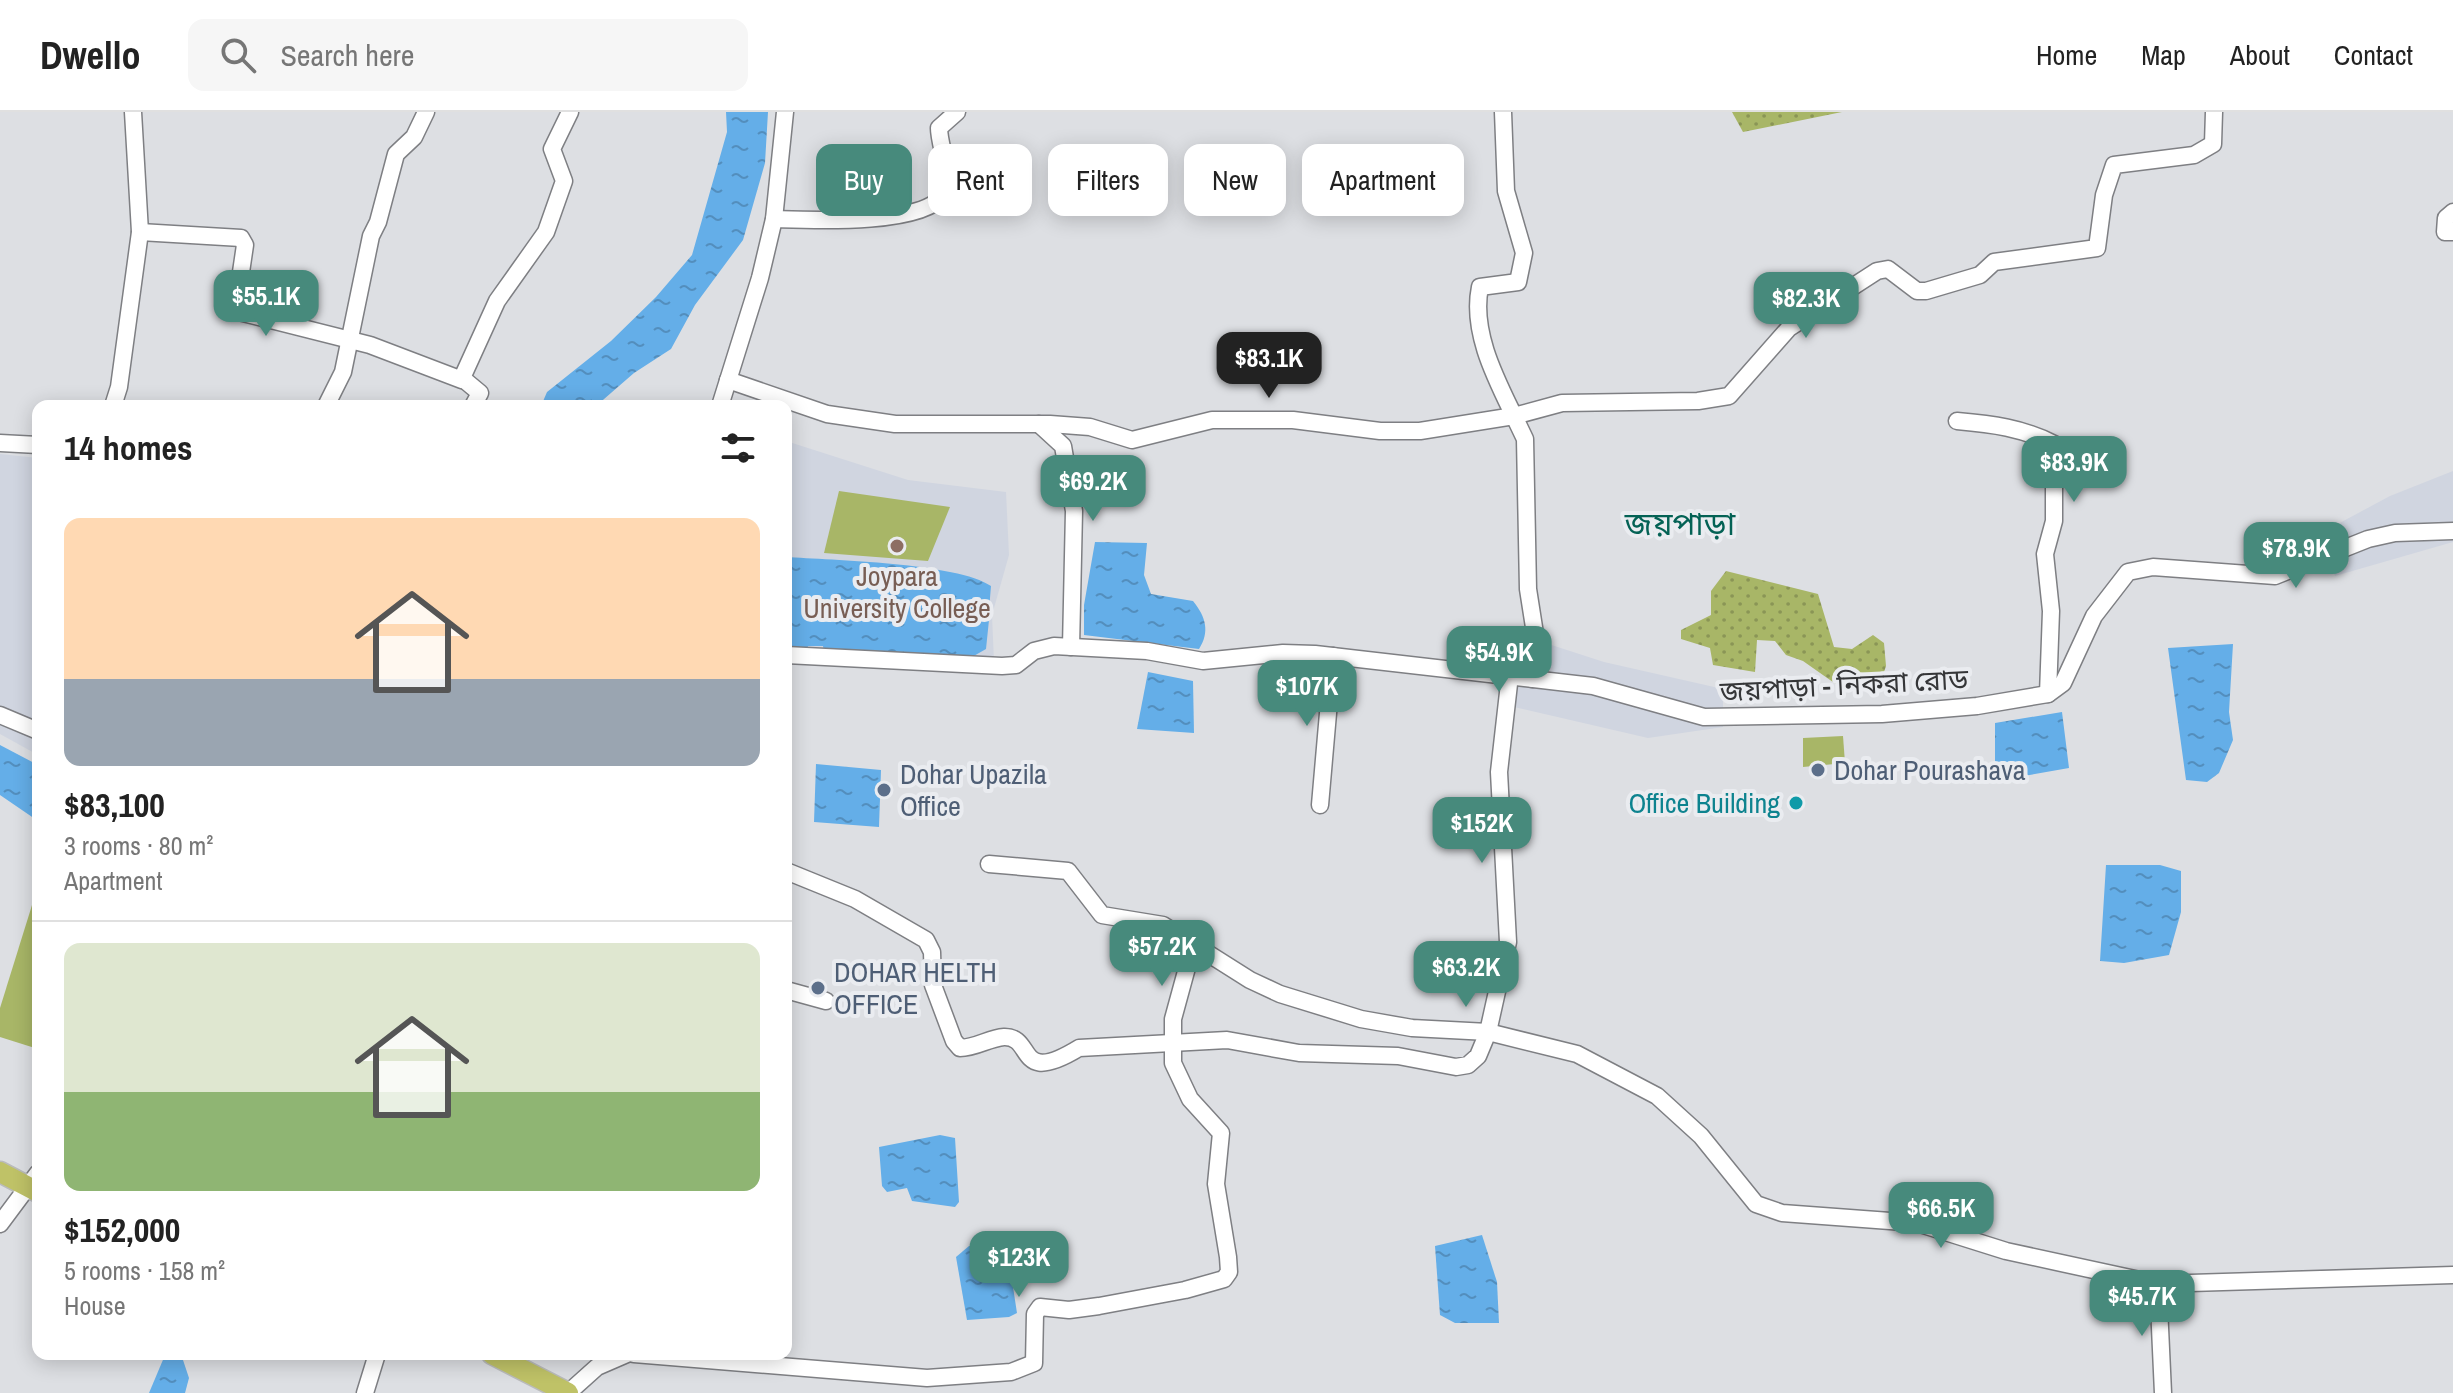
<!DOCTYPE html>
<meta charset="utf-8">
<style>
:root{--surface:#fff;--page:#f6f6f6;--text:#222;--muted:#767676;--line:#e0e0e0;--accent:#478a7c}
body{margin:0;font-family:"Archivo Narrow","Noto Sans Bengali",sans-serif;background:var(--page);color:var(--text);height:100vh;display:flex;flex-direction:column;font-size:30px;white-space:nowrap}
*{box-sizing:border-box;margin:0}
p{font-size:26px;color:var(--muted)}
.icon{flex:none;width:44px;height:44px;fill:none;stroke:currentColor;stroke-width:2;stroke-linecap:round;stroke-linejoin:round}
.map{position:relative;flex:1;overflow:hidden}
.details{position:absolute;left:32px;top:288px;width:760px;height:960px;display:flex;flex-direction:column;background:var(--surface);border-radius:16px;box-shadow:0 4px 20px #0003}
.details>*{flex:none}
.banner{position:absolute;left:816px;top:32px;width:760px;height:72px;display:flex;gap:16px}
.price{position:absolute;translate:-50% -68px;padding:0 18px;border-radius:16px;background:var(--accent);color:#fff;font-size:26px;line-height:52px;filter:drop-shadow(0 2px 4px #0008)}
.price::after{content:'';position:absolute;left:50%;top:48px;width:24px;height:18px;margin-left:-12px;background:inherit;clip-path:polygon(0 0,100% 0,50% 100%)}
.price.current{background:#222;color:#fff}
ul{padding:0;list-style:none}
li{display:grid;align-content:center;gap:16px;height:424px;padding:0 32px}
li+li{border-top:2px solid var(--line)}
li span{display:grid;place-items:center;height:248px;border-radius:16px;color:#555}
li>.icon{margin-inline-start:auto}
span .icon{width:144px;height:144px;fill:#fffc;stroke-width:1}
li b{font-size:34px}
h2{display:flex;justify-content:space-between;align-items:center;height:96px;padding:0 32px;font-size:34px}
.tag{padding:0 28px;border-radius:16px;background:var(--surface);box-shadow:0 4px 20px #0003;font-size:28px;line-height:72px}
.tag.current{background:var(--accent);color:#fff}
header{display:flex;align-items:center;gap:48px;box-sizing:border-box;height:112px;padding:0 40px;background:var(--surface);border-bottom:2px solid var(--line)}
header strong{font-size:38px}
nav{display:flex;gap:44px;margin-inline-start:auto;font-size:28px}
.search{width:560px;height:72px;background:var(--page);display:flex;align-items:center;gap:20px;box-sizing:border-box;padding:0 28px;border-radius:16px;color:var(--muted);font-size:30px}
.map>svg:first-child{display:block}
.built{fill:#d0d5e0}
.grass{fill:url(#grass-dots)}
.green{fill:#a8b667}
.water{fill:url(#water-ripples)}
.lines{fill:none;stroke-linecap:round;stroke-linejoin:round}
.minor-casing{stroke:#7e7f83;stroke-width:19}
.major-casing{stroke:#babbbb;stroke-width:23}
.minor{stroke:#fff;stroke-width:16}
.major{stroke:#bfc267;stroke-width:20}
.education-dot{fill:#8d6e63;stroke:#eaecf0;stroke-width:3}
.service-dot{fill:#5c6f8a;stroke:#eaecf0;stroke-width:3}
.culture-dot{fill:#0f9aa8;stroke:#eaecf0;stroke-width:3}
.labels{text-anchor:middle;stroke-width:8;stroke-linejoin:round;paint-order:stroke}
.education-label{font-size:28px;fill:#785e54;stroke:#eaecf0}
.street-label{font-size:28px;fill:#353638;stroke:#eaecf0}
.service-label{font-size:28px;fill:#4e5e75;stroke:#eaecf0;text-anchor:start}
.culture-label{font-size:28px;fill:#0d838f;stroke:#eaecf0;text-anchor:end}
.quarter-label{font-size:32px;fill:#046255;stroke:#eaecf0}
</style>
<header>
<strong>Dwello</strong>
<div class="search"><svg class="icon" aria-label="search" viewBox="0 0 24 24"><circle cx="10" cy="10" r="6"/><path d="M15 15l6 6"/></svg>Search here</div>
<nav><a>Home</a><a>Map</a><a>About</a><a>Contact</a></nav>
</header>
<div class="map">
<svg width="2453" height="1281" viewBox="0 0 2453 1281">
<defs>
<pattern id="grass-dots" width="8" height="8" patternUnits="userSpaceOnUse" patternTransform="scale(2)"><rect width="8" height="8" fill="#a8b667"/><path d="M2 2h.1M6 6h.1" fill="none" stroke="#8a9556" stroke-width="1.8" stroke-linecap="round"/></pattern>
<pattern id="water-ripples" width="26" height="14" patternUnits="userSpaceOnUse" patternTransform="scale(2)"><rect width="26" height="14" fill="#64aee8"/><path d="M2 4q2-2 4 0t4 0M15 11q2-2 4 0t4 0" fill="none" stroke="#538ebd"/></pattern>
</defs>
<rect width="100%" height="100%" fill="#dddfe3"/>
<g class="built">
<path d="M786,329L908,368L1006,380L1009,443L992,503L994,550L786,541Z"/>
<path d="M0,342L38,346V643L0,622Z"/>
<path d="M2453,359V430L2335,464L2321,421L2390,384Z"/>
<path d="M1536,528L1604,550L1723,577V615L1648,626L1501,592V550Z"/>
</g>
<g class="grass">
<path d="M1732,0H1842L1743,20Z"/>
<path d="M1726,459L1818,482L1834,535L1852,537L1873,523L1884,531L1886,554L1880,572L1840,575L1803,549L1786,543L1775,529L1757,528L1755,560L1713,553L1710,536L1681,527V518L1711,503V479Z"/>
</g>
<g class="green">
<path d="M839,379L950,395L928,449L824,441Z"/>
<path d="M1843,624L1845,651L1803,655V626Z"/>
<path d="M37,777H38V937L0,925V896Z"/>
</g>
<g class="water">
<path d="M726,0H768L765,51L743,128L695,193L671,237L634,261L596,294H541L547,280L611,229L656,185L692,143L727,20Z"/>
<path d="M1095,430L1147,431L1144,463L1151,482L1193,489C1206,505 1210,520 1199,537L1084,523V493Z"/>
<path d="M786,445C831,448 958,451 991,474L989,498L979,499V507L989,508L986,537L972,545L824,540L823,534H808L807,540L786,538Z"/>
<path d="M2233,532L2229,600L2233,628L2219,661L2207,670L2186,668L2168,536Z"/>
<path d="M1148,560L1193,569L1194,621L1137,617Z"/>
<path d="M2062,600L2069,656L1995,669V611Z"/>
<path d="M0,633L38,653V709L0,683Z"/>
<path d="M816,652L881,658L879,715L814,710Z"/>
<path d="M2106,753H2160L2181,759V800L2169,843L2124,851L2100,849Z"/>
<path d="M940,1023L955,1026L959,1090L955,1095L912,1089L907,1076L887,1080L882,1074L879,1035Z"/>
<path d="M1482,1123L1497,1170L1499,1211H1455L1440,1203L1435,1134Z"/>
<path d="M994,1131L1007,1136L1017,1201L1009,1205L967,1208L956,1145L969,1134Z"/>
<path d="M181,1242L189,1266L185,1281H149L165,1243Z"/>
</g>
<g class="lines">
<defs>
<g id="minor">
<path d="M1503,0L1506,79L1524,141L1518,170L1480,175C1471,219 1495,265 1514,304L1562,291L1698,289L1729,284L1789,216L1877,159L1888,157L1917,179H1926L1980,163L1994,150L2097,136L2104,83L2114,53L2194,43L2213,32L2214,0"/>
<path d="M2453,100L2446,106L2445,120H2453"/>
<path d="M774,107C808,108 923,114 943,83C954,65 939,35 939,16L957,0"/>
<path d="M140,120L241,126L245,133L236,194L239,200L370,233L462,268"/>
<path d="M728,268L827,302L895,312H1050L1090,315L1132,328L1212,308H1293L1380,319H1420L1514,304L1525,327L1528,477L1536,528L1533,567"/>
<path d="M113,294L119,275L140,120L133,0"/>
<path d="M326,294L343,260L371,124L378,110L396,42L414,25L426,0"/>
<path d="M473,294L480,281L462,266L497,189L546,120L564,69L552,37L570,0"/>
<path d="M720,294L760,166L774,107L785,0"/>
<path d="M1957,309C1992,312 2023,316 2054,332V409L2045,442L2051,499L2048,582"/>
<path d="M1039,312L1063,334L1074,399L1071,535"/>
<path d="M0,331L38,333"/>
<path d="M786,543L1002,554L1016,553L1034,539L1054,534L1147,539L1203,549L1283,541L1315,542L1593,574L1704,605L1882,602L1977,594L2048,582L2063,571L2094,504L2128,460L2153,455L2275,464L2368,427L2395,421L2453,419"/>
<path d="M0,603L38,619"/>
<path d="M1320,693L1333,544"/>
<path d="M989,752L1068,759L1102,803L1163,813L1250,868L1280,882L1361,907L1412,916L1488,920L1577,942L1657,984L1701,1024L1756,1092L1782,1101L1917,1111L2006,1139L2158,1172L2453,1163"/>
<path d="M786,759L855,787L926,828L932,840L933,873L954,929L960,936C976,936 989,926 1004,925C1035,924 1015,975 1079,936L1227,928L1299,941L1398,944L1456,955L1468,953L1478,944L1488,920L1508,830L1499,660L1510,563"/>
<path d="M786,878L826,889"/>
<path d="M0,1112L38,1061"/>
<path d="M2158,1172L2163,1281"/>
<path d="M634,1242L927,1266L1011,1260L1034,1251L1035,1202L1040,1195L1069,1198L1099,1194L1185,1178L1224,1167L1229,1160L1228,1145L1216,1072L1221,1021L1190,987L1173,951V907L1194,830"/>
<path d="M365,1281L377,1242"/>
<path d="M568,1281L597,1255L627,1242"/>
</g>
<g id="major">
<path d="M0,1060L38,1080"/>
<path d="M492,1242L568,1281"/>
</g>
</defs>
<use href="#minor" class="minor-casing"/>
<use href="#major" class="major-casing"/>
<use href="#minor" class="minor"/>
<use href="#major" class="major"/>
</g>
<circle class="education-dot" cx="897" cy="434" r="8"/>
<g class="service-dot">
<circle cx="1818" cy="658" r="8"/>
<circle cx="884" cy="678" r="8"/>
<circle cx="818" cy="876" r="8"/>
</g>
<circle class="culture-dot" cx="1796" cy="691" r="8"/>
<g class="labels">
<g class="education-label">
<text x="897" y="474">Joypara<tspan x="897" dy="32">University College</tspan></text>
</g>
<g class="street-label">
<text transform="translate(1844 573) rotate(-3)" y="10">জয়পাড়া - নিকরা রোড</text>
</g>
<g class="service-label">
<text x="1834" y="668">Dohar Pourashava</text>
<text x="900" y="672">Dohar Upazila<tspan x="900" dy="32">Office</tspan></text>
<text x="834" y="870">DOHAR HELTH<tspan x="834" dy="32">OFFICE</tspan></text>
</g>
<g class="culture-label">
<text x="1780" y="701">Office Building</text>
</g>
<g class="quarter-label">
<text x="1680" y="423">জয়পাড়া</text>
</g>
</g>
</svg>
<b class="price" style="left:266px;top:226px">$55.1K</b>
<b class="price" style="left:1806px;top:228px">$82.3K</b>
<b class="price current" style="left:1269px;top:288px">$83.1K</b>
<b class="price" style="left:2074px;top:392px">$83.9K</b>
<b class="price" style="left:1093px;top:411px">$69.2K</b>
<b class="price" style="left:2296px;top:478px">$78.9K</b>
<b class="price" style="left:1499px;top:582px">$54.9K</b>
<b class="price" style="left:1307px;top:616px">$107K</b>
<b class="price" style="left:1482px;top:753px">$152K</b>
<b class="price" style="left:1162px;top:876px">$57.2K</b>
<b class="price" style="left:1466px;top:897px">$63.2K</b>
<b class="price" style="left:1941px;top:1138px">$66.5K</b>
<b class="price" style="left:1019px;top:1187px">$123K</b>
<b class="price" style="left:2142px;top:1226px">$45.7K</b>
<div class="banner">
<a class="tag current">Buy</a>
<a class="tag">Rent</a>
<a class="tag">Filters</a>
<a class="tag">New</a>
<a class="tag">Apartment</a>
</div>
<section class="details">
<h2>14 homes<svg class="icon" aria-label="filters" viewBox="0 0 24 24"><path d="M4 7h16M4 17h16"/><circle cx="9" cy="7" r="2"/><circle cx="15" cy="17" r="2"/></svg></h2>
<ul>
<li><span style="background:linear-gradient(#ffd9b3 65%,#9aa5b1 0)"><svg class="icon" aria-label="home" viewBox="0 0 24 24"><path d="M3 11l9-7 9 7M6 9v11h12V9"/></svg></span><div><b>$83,100</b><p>3 rooms · 80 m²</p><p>Apartment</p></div></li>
<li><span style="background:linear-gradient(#dfe7d0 60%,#8fb573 0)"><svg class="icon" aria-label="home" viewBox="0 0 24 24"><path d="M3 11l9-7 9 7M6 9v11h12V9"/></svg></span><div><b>$152,000</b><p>5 rooms · 158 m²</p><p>House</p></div></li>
</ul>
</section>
</div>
